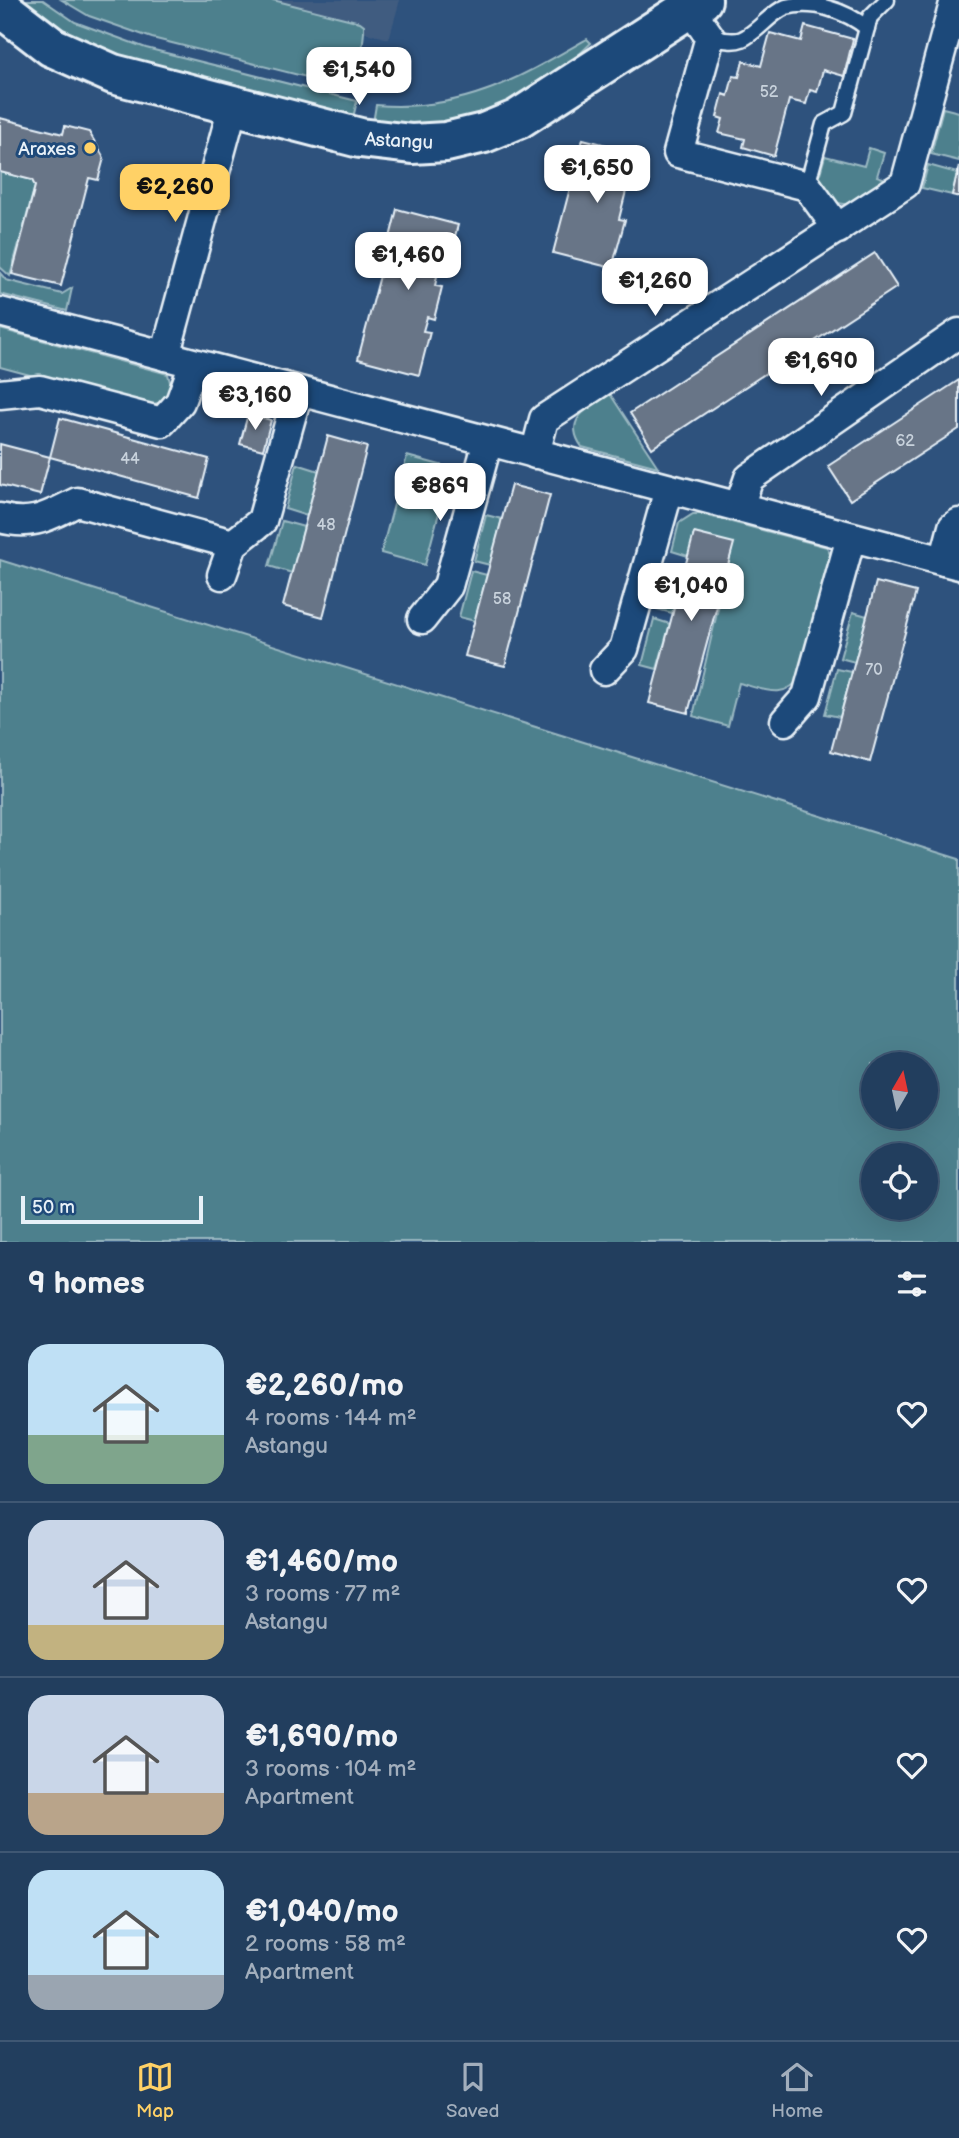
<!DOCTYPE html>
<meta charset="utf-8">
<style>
:root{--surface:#223e5e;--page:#2e4967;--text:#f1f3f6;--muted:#a2aebc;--line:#3f5773;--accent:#ffd166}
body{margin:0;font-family:"Balsamiq Sans",sans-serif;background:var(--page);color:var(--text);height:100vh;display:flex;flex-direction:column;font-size:26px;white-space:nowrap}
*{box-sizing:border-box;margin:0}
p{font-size:23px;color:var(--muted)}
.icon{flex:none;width:38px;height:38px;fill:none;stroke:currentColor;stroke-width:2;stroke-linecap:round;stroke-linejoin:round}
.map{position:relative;height:1242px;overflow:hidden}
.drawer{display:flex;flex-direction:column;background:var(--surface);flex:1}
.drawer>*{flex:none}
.needle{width:46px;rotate:9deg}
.controls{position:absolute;left:861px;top:1052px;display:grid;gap:14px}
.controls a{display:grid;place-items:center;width:77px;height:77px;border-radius:50%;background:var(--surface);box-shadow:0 7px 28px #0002,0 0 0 2px var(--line);font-size:35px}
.scale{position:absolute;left:21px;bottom:18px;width:182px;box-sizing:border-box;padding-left:7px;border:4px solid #e8f1f8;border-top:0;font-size:19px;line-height:24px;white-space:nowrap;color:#e8f1f8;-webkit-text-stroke:5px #1f4a7a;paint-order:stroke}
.price{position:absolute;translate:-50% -60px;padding:0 16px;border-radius:14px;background:#fff;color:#222;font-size:23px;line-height:46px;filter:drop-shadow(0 2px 4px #0008)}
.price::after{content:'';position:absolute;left:50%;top:42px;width:21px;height:16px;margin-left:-10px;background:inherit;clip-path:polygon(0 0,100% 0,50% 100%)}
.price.active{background:var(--accent);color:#111}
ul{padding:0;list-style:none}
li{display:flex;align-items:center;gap:21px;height:175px;padding:0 28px}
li+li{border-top:2px solid var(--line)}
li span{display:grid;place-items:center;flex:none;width:196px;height:140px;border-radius:21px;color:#555}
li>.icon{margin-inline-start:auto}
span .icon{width:84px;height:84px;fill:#fffc;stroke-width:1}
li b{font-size:30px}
h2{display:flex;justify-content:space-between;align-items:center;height:84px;padding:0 28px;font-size:30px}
.tab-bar{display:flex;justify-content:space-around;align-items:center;height:98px;border-top:2px solid var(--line);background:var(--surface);font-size:19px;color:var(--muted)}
.tab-bar a{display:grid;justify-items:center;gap:4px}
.tab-bar .active{color:var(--accent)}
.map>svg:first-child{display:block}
.built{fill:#3f5c80}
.green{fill:#4d808d;stroke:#9ab8c2;stroke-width:2;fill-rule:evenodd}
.building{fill:#687487;stroke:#e8f1f8;stroke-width:2}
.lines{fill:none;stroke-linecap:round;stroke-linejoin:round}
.lane-casing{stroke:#e8f1f8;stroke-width:19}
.street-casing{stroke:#e8f1f8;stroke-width:33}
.secondary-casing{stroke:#e8f1f8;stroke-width:44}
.lane{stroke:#1f4a7a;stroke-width:14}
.street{stroke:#1f4a7a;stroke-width:28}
.secondary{stroke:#1f4a7a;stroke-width:38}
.poi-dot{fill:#ffd166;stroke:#1f4a7a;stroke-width:2.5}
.labels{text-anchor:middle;stroke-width:6;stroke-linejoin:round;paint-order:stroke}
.number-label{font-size:16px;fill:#c8d2dc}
.street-label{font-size:19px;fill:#e8f1f8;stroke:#1f4a7a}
.poi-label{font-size:19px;fill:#e8f1f8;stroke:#1f4a7a;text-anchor:end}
</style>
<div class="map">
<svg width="959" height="1242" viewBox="0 0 959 1242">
<rect width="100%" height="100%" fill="#2e527d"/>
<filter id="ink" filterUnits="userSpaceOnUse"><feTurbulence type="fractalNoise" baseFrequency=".0143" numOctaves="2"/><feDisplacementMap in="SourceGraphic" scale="14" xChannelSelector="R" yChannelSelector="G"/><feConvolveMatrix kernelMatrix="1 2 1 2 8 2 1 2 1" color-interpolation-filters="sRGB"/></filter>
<g filter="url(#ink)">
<path class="built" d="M241,0H400L389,39Z"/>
<g class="green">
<path d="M15,0H43L75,22L146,48L357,101L353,118L97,54Z"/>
<path d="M62,0H273L360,22L364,25V32L358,90L152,38L89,16Z"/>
<path d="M587,39L591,43L544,88L538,83L534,85L533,94L455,126L376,124L374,117L376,105C462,112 516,80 587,39Z"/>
<path d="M943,108L959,112V161L931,154Z"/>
<path d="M869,148L884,153L877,176L892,181L850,205L838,203L828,197L819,177L825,156L864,166Z"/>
<path d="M928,165L957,173L952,195L922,188Z"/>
<path d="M0,172L32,180L35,186L10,276L0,267Z"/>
<path d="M0,273L6,280L62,294L72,288L67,311L0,294Z"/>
<path d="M0,329L168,374L172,390L166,401L145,406L0,367Z"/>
<path d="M610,394L658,467L582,447C562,419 589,407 610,394Z"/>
<path d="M407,456L451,468L425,565L381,553Z"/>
<path d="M297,464L319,471L307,516L285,509Z"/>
<path d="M693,514H701L827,547L833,562L803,675C783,701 766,690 739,683L728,726L693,716L733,544L694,533L688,556L672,551L679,523Z"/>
<path d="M486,515L502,519L490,565L474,561Z"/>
<path d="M282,521L304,527L292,573L269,566Z"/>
<path d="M0,560L959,859V1242H0ZM873,1064H926V1116H873ZM873,1155H926V1208H873Z"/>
<path d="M669,563L685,567L672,613L657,609Z"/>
<path d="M471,571L487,575L475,621L459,617Z"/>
<path d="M853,612L867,616L855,662L840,658Z"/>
<path d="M654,619L670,624L657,669L642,665Z"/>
<path d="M837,669L852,672L840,717L825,714Z"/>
</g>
<g class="building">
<path d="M805,26L853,39L844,76L823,70L817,92L810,90L806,104L789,100L774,156L743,147L745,139L719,133L723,119L717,117L723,94L728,96L733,76L739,77L743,61L761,66L770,33L801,41Z"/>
<path d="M0,118L63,134L65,126L89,132L104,158L98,180L89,178L61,286L12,274L35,186L32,180L0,172Z"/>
<path d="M583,139L642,154L637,173L631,171L619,219L625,220L612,268L553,253L570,188L576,190L584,159L578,157Z"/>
<path d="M959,166V197L952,195Z"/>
<path d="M397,209L458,225L445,273L438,271L435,286L442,287L434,319L427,317L423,331L430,332L419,375L358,359L381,272L387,273L391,259L385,258Z"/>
<path d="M875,253L897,287L652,448L630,413Z"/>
<path d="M959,380V429L850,500L828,466Z"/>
<path d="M248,414L271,420L263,450L240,444Z"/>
<path d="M60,418L209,459L199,498L50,457Z"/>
<path d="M328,436L367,447L323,617L283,606Z"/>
<path d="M0,444L50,457L40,495L0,485Z"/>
<path d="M511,485L550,495L505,666L465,656Z"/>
<path d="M694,533L734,543L688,713L649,703Z"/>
<path d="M876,582L916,592L870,762L831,751Z"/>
</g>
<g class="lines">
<defs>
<g id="lane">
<path d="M710,37C720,39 732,43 742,39C758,32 770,13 786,7C814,0 846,11 867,28"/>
<path d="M807,186L824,124L844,113L870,17L887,0"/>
</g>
<g id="street">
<path d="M690,9L710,37L678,153L807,186L838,229"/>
<path d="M0,312L959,565"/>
<path d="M165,356L233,106"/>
<path d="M0,394L40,390L162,422L180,402L194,364"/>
<path d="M535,454L544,419L905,184L955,0"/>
<path d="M739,507L749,478L959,333"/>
<path d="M0,518C33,527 48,516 77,502L233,544"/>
<path d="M944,561L953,527L959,523"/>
<path d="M222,575L233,544L262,521L298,392"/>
<path d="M422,619L448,586L488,441"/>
<path d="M604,670L624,649L669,489"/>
<path d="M785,721L807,696L851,537"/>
</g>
<path id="secondary" d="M0,7L52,47L113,74L360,138L412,144L446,142L484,133L518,119L702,0"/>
</defs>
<use href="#lane" class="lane-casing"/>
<use href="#street" class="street-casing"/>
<use href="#secondary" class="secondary-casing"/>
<use href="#lane" class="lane"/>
<use href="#street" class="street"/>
<use href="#secondary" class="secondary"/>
</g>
</g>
<circle class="poi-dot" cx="90" cy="148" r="7"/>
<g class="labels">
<g class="number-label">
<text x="769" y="97">52</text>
<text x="905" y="446">62</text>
<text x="130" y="464">44</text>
<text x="326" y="530">48</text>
<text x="502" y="604">58</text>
<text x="874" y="675">70</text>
</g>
<g class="street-label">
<text transform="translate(399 140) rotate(3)" y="7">Astangu</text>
</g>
<g class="poi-label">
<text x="76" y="155">Araxes</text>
</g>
</g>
</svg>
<div class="controls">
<a><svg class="needle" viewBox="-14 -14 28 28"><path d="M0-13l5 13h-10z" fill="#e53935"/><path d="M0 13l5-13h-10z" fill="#a2aebc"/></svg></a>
<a><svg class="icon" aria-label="locate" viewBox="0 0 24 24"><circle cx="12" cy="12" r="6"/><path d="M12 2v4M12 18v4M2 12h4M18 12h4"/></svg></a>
</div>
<div class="scale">50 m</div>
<b class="price" style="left:359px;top:107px">€1,540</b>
<b class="price" style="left:597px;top:205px">€1,650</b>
<b class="price active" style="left:175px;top:224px">€2,260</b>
<b class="price" style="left:408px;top:292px">€1,460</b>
<b class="price" style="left:655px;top:318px">€1,260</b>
<b class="price" style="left:821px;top:398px">€1,690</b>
<b class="price" style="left:255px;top:432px">€3,160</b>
<b class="price" style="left:440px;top:523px">€869</b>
<b class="price" style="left:691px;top:623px">€1,040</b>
</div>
<section class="drawer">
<h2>9 homes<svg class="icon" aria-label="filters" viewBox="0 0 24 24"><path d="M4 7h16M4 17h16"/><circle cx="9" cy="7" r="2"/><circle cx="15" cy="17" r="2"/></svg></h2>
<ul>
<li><span style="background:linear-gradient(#bfe0f5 65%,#7fa58c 0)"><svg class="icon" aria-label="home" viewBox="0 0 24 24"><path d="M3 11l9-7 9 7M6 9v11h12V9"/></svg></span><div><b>€2,260/mo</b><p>4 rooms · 144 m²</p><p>Astangu</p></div><svg class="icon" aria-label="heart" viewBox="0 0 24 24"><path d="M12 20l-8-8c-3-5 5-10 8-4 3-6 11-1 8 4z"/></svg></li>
<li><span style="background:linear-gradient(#c9d6e8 75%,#c2b280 0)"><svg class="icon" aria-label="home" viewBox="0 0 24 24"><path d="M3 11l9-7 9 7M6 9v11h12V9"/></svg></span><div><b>€1,460/mo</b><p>3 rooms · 77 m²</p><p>Astangu</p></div><svg class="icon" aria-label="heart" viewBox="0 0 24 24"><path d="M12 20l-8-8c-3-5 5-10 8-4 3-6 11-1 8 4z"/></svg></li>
<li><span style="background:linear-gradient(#c9d6e8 70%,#b9a48a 0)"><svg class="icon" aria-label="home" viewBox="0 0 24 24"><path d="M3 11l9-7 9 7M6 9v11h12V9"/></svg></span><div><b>€1,690/mo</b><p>3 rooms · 104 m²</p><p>Apartment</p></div><svg class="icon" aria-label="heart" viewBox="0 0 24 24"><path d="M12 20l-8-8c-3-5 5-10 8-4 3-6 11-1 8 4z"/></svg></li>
<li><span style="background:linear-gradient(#bfe0f5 75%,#9aa5b1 0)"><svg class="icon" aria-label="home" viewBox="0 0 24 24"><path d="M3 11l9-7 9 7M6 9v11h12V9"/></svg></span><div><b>€1,040/mo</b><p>2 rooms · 58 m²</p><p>Apartment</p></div><svg class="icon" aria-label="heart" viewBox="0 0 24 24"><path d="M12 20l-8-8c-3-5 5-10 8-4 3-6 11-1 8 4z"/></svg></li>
</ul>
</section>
<nav class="tab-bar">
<a class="active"><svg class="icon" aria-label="map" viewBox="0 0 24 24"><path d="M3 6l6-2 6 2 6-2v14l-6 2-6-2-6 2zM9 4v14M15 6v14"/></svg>Map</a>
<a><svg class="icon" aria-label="saved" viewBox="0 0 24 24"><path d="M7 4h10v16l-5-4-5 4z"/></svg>Saved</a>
<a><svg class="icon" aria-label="home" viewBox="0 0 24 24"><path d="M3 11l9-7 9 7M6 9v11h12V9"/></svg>Home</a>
</nav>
